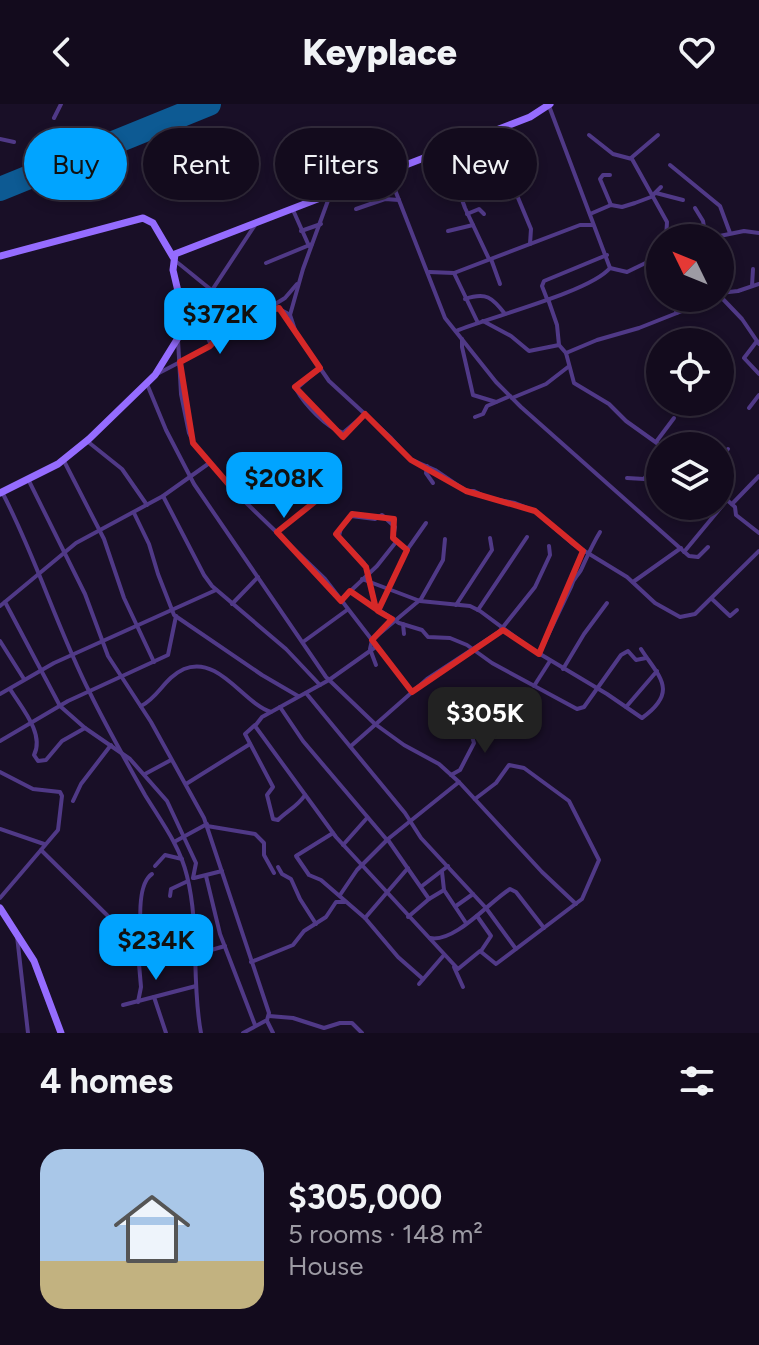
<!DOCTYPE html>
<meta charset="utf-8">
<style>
:root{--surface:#130b1d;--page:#20192a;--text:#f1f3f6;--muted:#9d9ba4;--line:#322b3b;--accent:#01a4ff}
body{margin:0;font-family:Figtree,sans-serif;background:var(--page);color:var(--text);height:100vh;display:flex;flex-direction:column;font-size:30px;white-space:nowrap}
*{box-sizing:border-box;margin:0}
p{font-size:26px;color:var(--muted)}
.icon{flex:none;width:44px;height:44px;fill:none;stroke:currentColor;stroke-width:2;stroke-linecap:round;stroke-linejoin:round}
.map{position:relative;height:929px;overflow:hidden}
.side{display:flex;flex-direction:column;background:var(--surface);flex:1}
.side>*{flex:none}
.guide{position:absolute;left:24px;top:24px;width:712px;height:72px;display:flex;gap:16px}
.needle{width:52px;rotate:313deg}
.tools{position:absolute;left:646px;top:120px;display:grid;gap:16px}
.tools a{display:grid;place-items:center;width:88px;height:88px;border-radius:50%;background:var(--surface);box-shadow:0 4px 12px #0003,0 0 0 2px var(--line);font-size:40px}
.price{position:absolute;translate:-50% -68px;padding:0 18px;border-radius:16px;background:var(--accent);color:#111;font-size:26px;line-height:52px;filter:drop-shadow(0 2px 4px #0008)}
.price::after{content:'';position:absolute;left:50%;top:48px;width:24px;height:18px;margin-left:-12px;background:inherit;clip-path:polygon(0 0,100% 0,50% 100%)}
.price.current{background:#222;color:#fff}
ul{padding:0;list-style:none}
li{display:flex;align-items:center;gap:24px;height:200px;padding:0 40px}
li span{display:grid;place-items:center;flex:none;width:224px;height:160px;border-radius:24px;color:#555}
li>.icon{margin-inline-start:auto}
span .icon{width:96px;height:96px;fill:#fffc;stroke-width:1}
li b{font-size:34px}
h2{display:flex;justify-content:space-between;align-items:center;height:96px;padding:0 40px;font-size:34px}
.tag{padding:0 28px;border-radius:36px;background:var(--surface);box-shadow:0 4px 12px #0003,0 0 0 2px var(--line);font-size:28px;line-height:72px}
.tag.current{background:var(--accent);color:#111}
header{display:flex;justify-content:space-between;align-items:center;height:104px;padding:0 40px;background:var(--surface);font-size:36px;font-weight:800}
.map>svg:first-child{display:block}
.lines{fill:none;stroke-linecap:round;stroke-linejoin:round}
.runway{stroke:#0d5a93;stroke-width:24}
.street{stroke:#503987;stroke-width:4}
.secondary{stroke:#956cff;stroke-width:7}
.marked{fill:none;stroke:#d62828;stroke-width:6;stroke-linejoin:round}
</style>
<header><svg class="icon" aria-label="back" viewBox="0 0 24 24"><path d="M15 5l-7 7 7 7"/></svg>Keyplace<svg class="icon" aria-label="heart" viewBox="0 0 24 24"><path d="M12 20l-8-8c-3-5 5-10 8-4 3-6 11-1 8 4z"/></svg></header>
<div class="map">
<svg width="759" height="929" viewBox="0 0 759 929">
<rect width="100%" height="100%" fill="#190f27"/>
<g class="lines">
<path class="runway" d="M0,85L209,0"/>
<g class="street">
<path d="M54,14L61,0"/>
<path d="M491,29L531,125L530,140"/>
<path d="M589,31L613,50L632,55L667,118L666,134"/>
<path d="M0,35L14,38"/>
<path d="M440,48L448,57L465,104L489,155"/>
<path d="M631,54L658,31"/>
<path d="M670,61L720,102L730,129"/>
<path d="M388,68L445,214L496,278L521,303L689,452L698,453L708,443"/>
<path d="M610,71H603L600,75L611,101"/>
<path d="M656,89L683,96"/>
<path d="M330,91L303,165L290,211L296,229L329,277L391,334L410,355L435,366L466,387H474L488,394L515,399L535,407L573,440L627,473L655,499L680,513L695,510L759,447"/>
<path d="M695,104L703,117L706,134"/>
<path d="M356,105L385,95L399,96"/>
<path d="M293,106L309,142"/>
<path d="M467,110L479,105L484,110"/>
<path d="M590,110L611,101L622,103L635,99L651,93L661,83"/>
<path d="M301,127L321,120"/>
<path d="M448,127L473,121"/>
<path d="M710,134L744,127L759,129"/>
<path d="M491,155L500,180"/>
<path d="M174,156C192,169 216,193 236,201C256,209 268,196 290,211"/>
<path d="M651,156L660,175"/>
<path d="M266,159L312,140"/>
<path d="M610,164L627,168L660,152"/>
<path d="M429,168L454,169L580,121H593"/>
<path d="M454,169L478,219"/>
<path d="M752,182L753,165"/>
<path d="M720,189L738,187L759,180"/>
<path d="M720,192L742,215L759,240"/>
<path d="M670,194L677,209"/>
<path d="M465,195C486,188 492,193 505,210"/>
<path d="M547,195L542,182L544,177L607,151"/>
<path d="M548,195L557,221L559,241L566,249L574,279L609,300L626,317L661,342"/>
<path d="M272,202L285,194L297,180"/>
<path d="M196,208L211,241"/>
<path d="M483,217L511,232L529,247L559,241"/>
<path d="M186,221L193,215L255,121"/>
<path d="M456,227C489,213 590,188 610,164L549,2"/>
<path d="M462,235V243L473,291L496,298"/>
<path d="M178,236L181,290L189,329L195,342L237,390L325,475L412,588"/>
<path d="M757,237L744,254L759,270"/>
<path d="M566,249L597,236L639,224L715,194"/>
<path d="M320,264L296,285C305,301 326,323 343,329L365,310"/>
<path d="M157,270L209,243L234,216L262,205"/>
<path d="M147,280L166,326L194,380L326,573L375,620L404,641L439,660L459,678L542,768L576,800"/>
<path d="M512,294L546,280L568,263"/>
<path d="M749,304L759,291"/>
<path d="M475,313L483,310L487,302L510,292"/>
<path d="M87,337L122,365L147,401"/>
<path d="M656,338L674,314"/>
<path d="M720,354L728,345"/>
<path d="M64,357L104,435L124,494L154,558"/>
<path d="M427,362L426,369L433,379"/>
<path d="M627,374L644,375L652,363L659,341"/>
<path d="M28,375L85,490L108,552L151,618L204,714L269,909L267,916L243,929"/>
<path d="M2,388C36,453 57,524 90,589C107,624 126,657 145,691C161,717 180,742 187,772C200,824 191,877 201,929"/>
<path d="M237,390L260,368L273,359L312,392L314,398L277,428"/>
<path d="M720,390L725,396"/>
<path d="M163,392L204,471L212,482L286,545L320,581"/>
<path d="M732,400L759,372"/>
<path d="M134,409L149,440L158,470L174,511L262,571L298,592"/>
<path d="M684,448L727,396L735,403L736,411L759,429"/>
<path d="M368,469L364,459L339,432L341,424L351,412L375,415L382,411L395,423L393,434L407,446"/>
<path d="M362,475L420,497L470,502L480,507L530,544L607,590L642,614C680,587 658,572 641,545"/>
<path d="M633,478L681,444"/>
<path d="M388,485L407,446L426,419"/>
<path d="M351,488L399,519L422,526L428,533L450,534L467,541L492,559L577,605L584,603L621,551L628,547L636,556L646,554"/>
<path d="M712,495L730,512L737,506"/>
<path d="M341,496L377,462L396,438"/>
<path d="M5,498L60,602L85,624L130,655L167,697L196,759L193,774"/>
<path d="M232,500L258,473"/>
<path d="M456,501L492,446L490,434"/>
<path d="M0,502L76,439L163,392L208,360"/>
<path d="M478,506L527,433"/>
<path d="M403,520L404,530"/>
<path d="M0,537L24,575"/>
<path d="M303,538L347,506"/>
<path d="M377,542L329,576L262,613L255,622L336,733L458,865L480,847L496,860L582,795L599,756L569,697L524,664L509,661L496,679L475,695"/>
<path d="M539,550L571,483C573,474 577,473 581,466C587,453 592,441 600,428"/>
<path d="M376,561L370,545L372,536L421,495L443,456L445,435"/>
<path d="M563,565L584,530L607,499"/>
<path d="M534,582L550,557"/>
<path d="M10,585C21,603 45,630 34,651L38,657L46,656L62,637L85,624"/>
<path d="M306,589L405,709L421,734L486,804L516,845"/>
<path d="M0,590L54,559L216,486"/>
<path d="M141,602C159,593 164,574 184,565C219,551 243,599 271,608"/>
<path d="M280,603L303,637L387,736"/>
<path d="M626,603L657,567"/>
<path d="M255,621L245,630L273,683L267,691L273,715L278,716C287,707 298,702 305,691"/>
<path d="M0,637L68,597L168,551L176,512"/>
<path d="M351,642L427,575L499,528L535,483L550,451L549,442"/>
<path d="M0,668L33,685L60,688L62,692L58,726L0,794"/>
<path d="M145,670L171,656"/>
<path d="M451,671L460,666L474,639L471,629L462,620"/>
<path d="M186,680L250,640"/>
<path d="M73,697L81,680L111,641"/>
<path d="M207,722L255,730L264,739V751L274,769"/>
<path d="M0,725L44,740"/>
<path d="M333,729L296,752L309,771L321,776L365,814L398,853L423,875"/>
<path d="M388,736L429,795"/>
<path d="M174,738L207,720"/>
<path d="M343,741L367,714"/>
<path d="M41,746L112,816H116L125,828L140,827"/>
<path d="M155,762L165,751L182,755"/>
<path d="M278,763L282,770L291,775L300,795L316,820"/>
<path d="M442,768L444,786L466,819"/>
<path d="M206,772L220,830L255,921"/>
<path d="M194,774L222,767"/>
<path d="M422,782L448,762"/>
<path d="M340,791L357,766L388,735L459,678"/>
<path d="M170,792L171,785L188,777"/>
<path d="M456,802L473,790"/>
<path d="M477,812L491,832L481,847"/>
<path d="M408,813L429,795L444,786"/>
<path d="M365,814L408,764"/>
<path d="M17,832L28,929"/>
<path d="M430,834C455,839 489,798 510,785L516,788L544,824"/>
<path d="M144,856L173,857L225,842"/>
<path d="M251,858L293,841L304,827L326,813L336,798H345"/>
<path d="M454,863L463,883"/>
<path d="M419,880L444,851"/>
<path d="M154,893L166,929"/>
<path d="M138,898L141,883L139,860L144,855C141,834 134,782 152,770"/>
<path d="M123,901L196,882"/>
<path d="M269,912L293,914L324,924L340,919H352L362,929"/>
<path d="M267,917L273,929"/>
</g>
<g class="secondary">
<path d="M0,152L143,114L153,119L173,153"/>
<path d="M0,389L58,360L89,335L155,271L186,221L173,166L175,150L530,13L550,0"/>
<path d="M0,804L34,857L61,929"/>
</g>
</g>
<path class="marked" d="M279,204L320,264L295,283L343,333L365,310L411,356L466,387L535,407L583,447L539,550L503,526L412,588L372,536L392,515L378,507L407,446L393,434L394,415L352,410L336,430L366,463L376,505L350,487L341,497L277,428L317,396L274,357L237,390L193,339L180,258L210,242L234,216Z"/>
</svg>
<div class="tools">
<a><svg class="needle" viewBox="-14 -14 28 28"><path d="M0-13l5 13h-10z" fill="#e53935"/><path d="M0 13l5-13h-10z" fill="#9d9ba4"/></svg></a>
<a><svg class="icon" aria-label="locate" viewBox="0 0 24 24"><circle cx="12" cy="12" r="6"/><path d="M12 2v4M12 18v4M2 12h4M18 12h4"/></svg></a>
<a><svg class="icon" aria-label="layers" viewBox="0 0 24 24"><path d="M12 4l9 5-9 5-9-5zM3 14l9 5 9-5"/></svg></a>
</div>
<b class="price" style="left:220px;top:252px">$372K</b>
<b class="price" style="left:284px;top:416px">$208K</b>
<b class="price current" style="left:485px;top:651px">$305K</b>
<b class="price" style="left:156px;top:878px">$234K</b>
<div class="guide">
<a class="tag current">Buy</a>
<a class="tag">Rent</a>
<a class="tag">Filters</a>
<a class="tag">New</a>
</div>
</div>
<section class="side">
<h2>4 homes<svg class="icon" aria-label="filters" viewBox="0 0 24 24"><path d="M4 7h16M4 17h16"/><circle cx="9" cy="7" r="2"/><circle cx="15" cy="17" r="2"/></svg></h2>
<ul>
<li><span style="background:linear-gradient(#a9c7e8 70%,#c2b280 0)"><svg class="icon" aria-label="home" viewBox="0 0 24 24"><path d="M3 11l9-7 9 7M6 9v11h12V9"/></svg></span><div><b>$305,000</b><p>5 rooms · 148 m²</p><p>House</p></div></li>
</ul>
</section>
